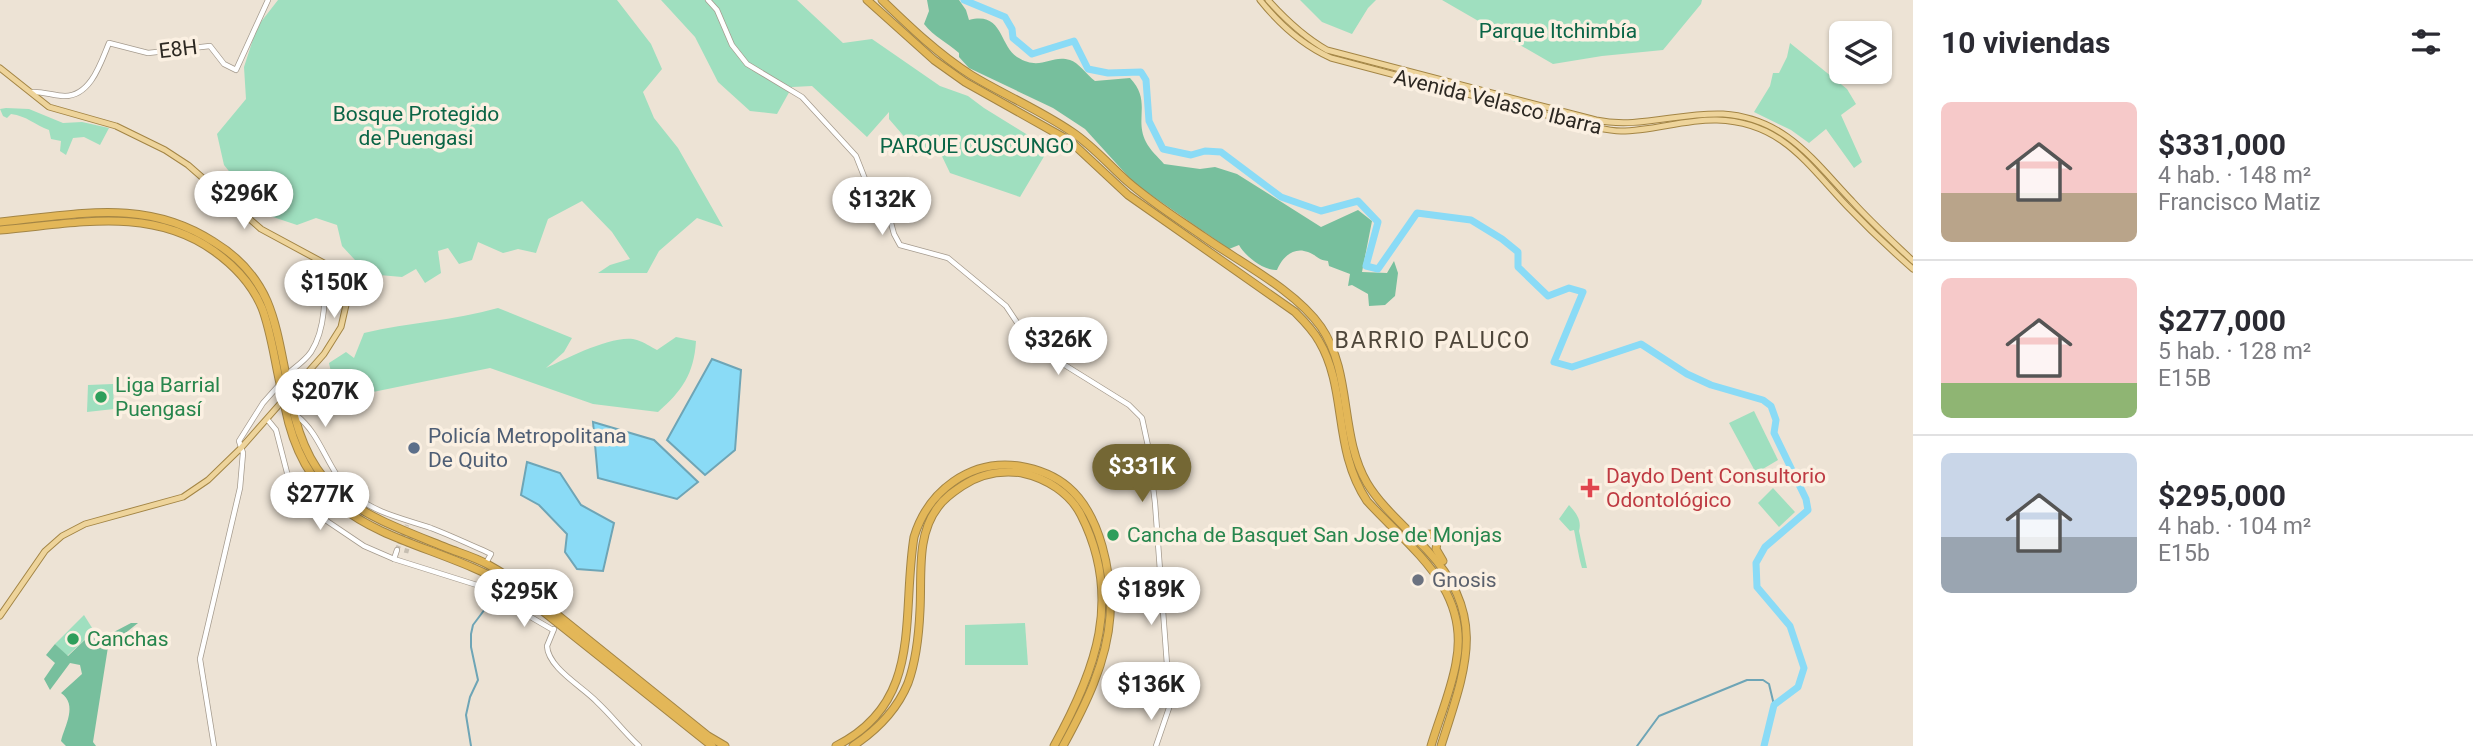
<!DOCTYPE html>
<html lang="es">
<meta charset="utf-8">
<style>
:root{--surface:#fff;--page:#f7f7f7;--text:#2b2b33;--muted:#7c7c81;--line:#e1e1e2;--accent:#746734}
body{margin:0;font-family:Roboto,sans-serif;background:var(--page);color:var(--text);height:100vh;display:flex;flex-direction:column;font-size:26px;white-space:nowrap}
*{box-sizing:border-box;margin:0}
p{font-size:23px;color:var(--muted)}
.icon{flex:none;width:38px;height:38px;fill:none;stroke:currentColor;stroke-width:2;stroke-linecap:round;stroke-linejoin:round}
.map{position:relative;flex:1;overflow:hidden}
.sheet{display:flex;flex-direction:column;background:var(--surface);width:560px}
.sheet>*{flex:none}
.tools{position:absolute;left:1829px;top:21px;display:grid;gap:14px}
.tools a{display:grid;place-items:center;width:63px;height:63px;border-radius:10px;background:var(--surface);box-shadow:0 2px 5px #0004;font-size:35px}
.price{position:absolute;translate:-50% -60px;padding:0 16px;border-radius:24px;background:#fff;color:#222;font-size:23px;line-height:46px;filter:drop-shadow(0 2px 4px #0008)}
.price::after{content:'';position:absolute;left:50%;top:42px;width:21px;height:16px;margin-left:-10px;background:inherit;clip-path:polygon(0 0,100% 0,50% 100%)}
.price.current{background:var(--accent);color:#fff}
ul{padding:0;list-style:none}
li{display:flex;align-items:center;gap:21px;height:175px;padding:0 28px}
li+li{border-top:2px solid var(--line)}
li span{display:grid;place-items:center;flex:none;width:196px;height:140px;border-radius:10px;color:#555}
li>.icon{margin-inline-start:auto}
span .icon{width:84px;height:84px;fill:#fffc;stroke-width:1}
li b{font-size:30px}
h2{display:flex;justify-content:space-between;align-items:center;height:84px;padding:0 28px;font-size:30px}
main{display:flex;flex:1;min-height:0}
.map>svg:first-child{display:block}
.green{fill:#9fdfbf}
.forest{fill:#77bf9d}
.water{fill:#8adbf6;stroke:#6ea5b6;stroke-width:2}
.lines{fill:none;stroke-linecap:round;stroke-linejoin:round}
.stream{stroke:#6ea5b6;stroke-width:2}
.river{stroke:#8adbf6;stroke-width:7}
.minor-tunnel{stroke:#c6beb1;stroke-width:4.5;stroke-dasharray:4.5 2;stroke-linecap:butt}
.minor-casing{stroke:#a59b8e;stroke-width:6}
.major-casing{stroke:#a38545;stroke-width:7}
.highway-casing{stroke:#a38545;stroke-width:9}
.minor{stroke:#fff;stroke-width:4.5}
.major{stroke:#eed49b;stroke-width:5}
.highway{stroke:#e3b758;stroke-width:7}
.highway-bridge-casing{stroke:#a38545;stroke-width:9;stroke-linecap:butt}
.highway-bridge{stroke:#e3b758;stroke-width:7}
.leisure-dot{fill:#2e9e5b;stroke:#fbf0e2;stroke-width:2.5}
.service-dot{fill:#5c6f8a;stroke:#fbf0e2;stroke-width:2.5}
.health-dot{fill:#e0444e;stroke:#fbf0e2;stroke-width:2.5}
.worship-dot{fill:#6b7280;stroke:#fbf0e2;stroke-width:2.5}
.labels{text-anchor:middle;stroke-width:7;stroke-linejoin:round;paint-order:stroke}
.park-label{font-size:21px;fill:#0a6546;stroke:#fbf0e2}
.street-label{font-size:21px;fill:#2c2822;stroke:#fbf0e2}
.leisure-label{font-size:21px;fill:#27864d;stroke:#fbf0e2;text-anchor:start}
.service-label{font-size:21px;fill:#4e5e75;stroke:#fbf0e2;text-anchor:start}
.health-label{font-size:21px;fill:#be3a42;stroke:#fbf0e2;text-anchor:start}
.worship-label{font-size:21px;fill:#5b616d;stroke:#fbf0e2;text-anchor:start}
.neighbourhood-label{font-size:23px;letter-spacing:2px;fill:#4f473b;stroke:#fbf0e2}
</style>
<main>
<div class="map">
<svg width="1913" height="746" viewBox="0 0 1913 746">
<rect width="100%" height="100%" fill="#ede3d5"/>
<g class="green">
<path d="M278,0H617L651,44L662,69L643,92L654,118L678,148L723,227L697,218L659,251L647,273H598L610,265L630,259L612,232L582,201L548,219L536,253L518,249L503,253L478,242L472,260L459,264L448,248L438,251L441,273L425,283L416,269L402,277L368,274L342,246L337,225L316,218L297,225L273,217L245,191L224,165L217,134L246,99L244,67L257,27Z"/>
<path d="M661,0H797L843,43L872,39L940,86L968,96L984,108L1049,148L1020,197L950,173L939,150L914,148L889,119V112L867,137L812,86L792,87L777,114L750,111L718,82L695,37Z"/>
<path d="M1300,0H1376L1368,8L1352,34L1322,22Z"/>
<path d="M1442,0H1702L1701,4L1663,50L1602,56L1553,64Z"/>
<path d="M1790,43L1847,89L1856,104L1841,115L1862,162L1854,168L1826,129L1809,143L1791,130L1754,112L1770,86L1773,73H1779L1787,57Z"/>
<path d="M6,108L29,109L63,123L82,122L109,128L100,145L84,137L73,138L66,155L60,151L61,141L51,139L49,130C35,125 27,116 11,114L7,118L3,116L0,109Z"/>
<path d="M498,308L572,338L564,352L546,368C566,359 615,333 637,340C644,342 651,347 657,350L676,337L696,341C694,374 682,391 658,412L593,404L490,368L373,392L333,381L329,363L346,352L354,358L364,333C410,322 453,321 498,308Z"/>
<path d="M113,384L114,409L87,412L88,385Z"/>
<path d="M1754,411L1778,460L1756,473L1729,423Z"/>
<path d="M1773,488L1795,512L1779,527L1758,503Z"/>
<path d="M1569,505C1576,513 1582,520 1579,531L1587,568H1582C1578,554 1577,544 1574,530L1570,531L1559,519Z"/>
<path d="M84,615L94,631L67,656L55,644Z"/>
<path d="M1025,623L1028,665H965V625Z"/>
</g>
<g class="forest">
<path d="M927,0H959L966,10L969,20C1003,11 999,45 1017,57C1041,72 1050,54 1070,60C1078,62 1087,75 1095,81L1130,78C1152,101 1134,119 1146,142C1150,150 1158,157 1164,164L1200,169L1215,167L1237,174L1321,227L1358,210L1372,221L1362,272L1387,273L1394,261L1398,273L1395,296L1385,305L1369,306L1368,294L1352,285L1348,286L1350,274L1329,266L1328,261C1317,260 1317,255 1308,252C1293,246 1282,258 1277,270C1264,271 1245,256 1239,245L1229,249L1135,184L1085,129L1053,108L969,68L959,57V53C947,42 934,37 924,24L929,11Z"/>
<path d="M131,623H138L108,647L93,742L96,746H66L61,741C65,725 78,705 61,693L82,674L80,665L70,663L50,690L44,679L55,663L46,655L55,644L68,656L91,634L98,643L111,638L112,633Z"/>
</g>
<g class="water">
<path d="M712,359L741,370L735,450L705,475L667,440Z"/>
<path d="M593,422L654,440L698,482L677,499L598,478Z"/>
<path d="M527,462L560,473L581,505L614,523L603,571L577,569L565,552L567,534L539,505L521,495Z"/>
</g>
<g class="lines">
<g class="stream">
<path d="M471,746L466,715L470,697L478,680L471,647V634L473,625L488,605"/>
<path d="M1637,746L1659,716L1747,680H1763L1769,684L1774,705"/>
</g>
<path class="river" d="M964,0L1005,17L1012,29L1013,38L1032,54L1074,41L1088,69L1108,73L1141,72L1146,80L1149,121L1163,149L1191,155L1205,151L1221,152L1281,197L1321,211L1358,201L1378,222L1366,266L1378,269L1417,213L1471,220L1502,239L1518,252V267L1548,296L1569,288L1583,292L1554,362L1572,367L1641,344L1687,374L1711,385L1763,400L1771,406L1776,420L1774,433L1806,499L1808,510L1765,547L1756,563L1757,587L1790,626L1804,668L1798,687L1774,705L1764,746"/>
<g class="minor-tunnel">
<path d="M397,550L407,525"/>
<path d="M406,553L413,528"/>
</g>
<defs>
<g id="minor">
<path d="M708,0L717,10L732,45L747,64L802,97L856,156L869,189L890,219L894,234L900,245L948,258L1006,306L1022,330L1039,349L1129,405L1142,418L1148,446L1155,503L1170,705L1156,746"/>
<path d="M31,92C43,91 54,96 65,96C91,96 101,62 109,43L148,53L210,46L224,64L236,70L268,0"/>
<path d="M286,375C294,368 305,361 311,352C327,327 325,292 324,264"/>
<path d="M297,416C322,435 328,473 353,494C374,513 405,519 431,528C452,536 471,545 491,554L486,563"/>
<path d="M267,419L276,430L292,492L312,511L364,546L394,559L480,586L501,590L522,612L553,630"/>
<path d="M394,559L397,550"/>
<path d="M554,629L547,646C548,668 583,687 597,702C612,716 624,732 639,746"/>
<path d="M214,746L200,659L240,488L243,453L239,441L263,403L279,385"/>
</g>
<g id="major">
<path d="M1260,0C1280,25 1302,45 1331,58L1584,125C1596,127 1609,131 1621,131C1653,131 1685,119 1717,120C1782,122 1807,164 1847,206C1868,228 1890,249 1913,269"/>
<path d="M1268,0C1286,20 1304,37 1327,50L1596,120C1639,129 1680,112 1723,114C1785,118 1813,160 1852,201C1871,222 1892,241 1913,261"/>
<path d="M0,68L49,107L116,126L165,150L188,165L261,229L324,263L339,281L346,305L341,327L324,354L241,448L208,480L183,497L85,524L62,536L45,551L0,616"/>
</g>
<g id="highway">
<path d="M867,0L934,60L965,82L1070,141L1128,195L1295,312C1304,321 1313,330 1319,341C1348,390 1332,448 1367,501C1411,549 1471,589 1456,663C1451,691 1439,719 1431,746"/>
<path d="M882,0C910,27 938,54 971,75C1004,95 1040,110 1072,132C1093,146 1109,165 1127,181C1151,202 1178,219 1204,237C1241,263 1295,290 1321,327C1353,374 1339,435 1367,483C1382,508 1407,528 1427,550C1489,616 1465,670 1441,746"/>
<path d="M0,222C77,215 145,197 214,242C237,256 256,276 267,301C278,327 282,358 288,385"/>
<path d="M0,230C74,224 150,205 214,251C235,266 252,284 262,308C272,334 275,365 282,392"/>
<path d="M291,401C311,499 363,514 447,548C460,553 474,557 487,564C498,570 509,577 519,584L708,736L725,746"/>
<path d="M285,407C312,543 418,531 515,589L712,746"/>
<path d="M1413,535L1432,534"/>
<path d="M1438,537L1436,549L1443,561"/>
<path d="M836,746C924,702 901,617 914,537C928,491 970,459 1019,466C1037,469 1054,475 1068,487C1101,515 1112,574 1110,616C1107,662 1085,706 1063,746"/>
<path d="M853,746C877,730 897,710 908,683C916,661 919,633 920,610C922,576 916,535 938,507C944,498 953,492 962,486C980,474 1001,470 1022,473C1046,478 1070,493 1081,515C1123,598 1096,670 1054,746"/>
</g>
</defs>
<use href="#minor" class="minor-casing"/>
<use href="#major" class="major-casing"/>
<use href="#highway" class="highway-casing"/>
<use href="#minor" class="minor"/>
<use href="#major" class="major"/>
<use href="#highway" class="highway"/>
<defs>
<g id="highway-bridge">
<path d="M288,385L291,401"/>
<path d="M282,392L285,407"/>
</g>
</defs>
<use href="#highway-bridge" class="highway-bridge-casing"/>
<use href="#highway-bridge" class="highway-bridge"/>
</g>
<g class="leisure-dot">
<circle cx="101" cy="397" r="7"/>
<circle cx="1113" cy="535" r="7"/>
<circle cx="73" cy="639" r="7"/>
</g>
<circle class="service-dot" cx="414" cy="448" r="7"/>
<path class="health-dot" d="M1586.5 477.5h7v7h7v7h-7v7h-7v-7h-7v-7h7z"/>
<circle class="worship-dot" cx="1418" cy="580" r="7"/>
<g class="labels">
<g class="park-label">
<text x="1558" y="38">Parque Itchimbía</text>
<text x="416" y="121">Bosque Protegido<tspan x="416" dy="24">de Puengasi</tspan></text>
<text x="977" y="153">PARQUE CUSCUNGO</text>
</g>
<g class="street-label">
<text transform="translate(178 49) rotate(-7)" y="7">E8H</text>
<text transform="translate(1498 102) rotate(14)" y="7">Avenida Velasco Ibarra</text>
</g>
<g class="leisure-label">
<text x="115" y="392">Liga Barrial<tspan x="115" dy="24">Puengasí</tspan></text>
<text x="1127" y="542">Cancha de Basquet San Jose de Monjas</text>
<text x="87" y="646">Canchas</text>
</g>
<g class="service-label">
<text x="428" y="443">Policía Metropolitana<tspan x="428" dy="24">De Quito</tspan></text>
</g>
<g class="health-label">
<text x="1606" y="483">Daydo Dent Consultorio<tspan x="1606" dy="24">Odontológico</tspan></text>
</g>
<g class="worship-label">
<text x="1432" y="587">Gnosis</text>
</g>
<g class="neighbourhood-label">
<text x="1433" y="348">BARRIO PALUCO</text>
</g>
</g>
</svg>
<div class="tools">
<a><svg class="icon" aria-label="layers" viewBox="0 0 24 24"><path d="M12 4l9 5-9 5-9-5zM3 14l9 5 9-5"/></svg></a>
</div>
<b class="price" style="left:244px;top:231px">$296K</b>
<b class="price" style="left:882px;top:237px">$132K</b>
<b class="price" style="left:334px;top:320px">$150K</b>
<b class="price" style="left:1058px;top:377px">$326K</b>
<b class="price" style="left:325px;top:429px">$207K</b>
<b class="price current" style="left:1142px;top:504px">$331K</b>
<b class="price" style="left:320px;top:532px">$277K</b>
<b class="price" style="left:1151px;top:627px">$189K</b>
<b class="price" style="left:524px;top:629px">$295K</b>
<b class="price" style="left:1151px;top:722px">$136K</b>
</div>
<section class="sheet">
<h2>10 viviendas<svg class="icon" aria-label="filters" viewBox="0 0 24 24"><path d="M4 7h16M4 17h16"/><circle cx="9" cy="7" r="2"/><circle cx="15" cy="17" r="2"/></svg></h2>
<ul>
<li><span style="background:linear-gradient(#f6c9c9 65%,#b9a48a 0)"><svg class="icon" aria-label="home" viewBox="0 0 24 24"><path d="M3 11l9-7 9 7M6 9v11h12V9"/></svg></span><div><b>$331,000</b><p>4 hab. · 148 m²</p><p>Francisco Matiz</p></div></li>
<li><span style="background:linear-gradient(#f6c9c9 75%,#8fb573 0)"><svg class="icon" aria-label="home" viewBox="0 0 24 24"><path d="M3 11l9-7 9 7M6 9v11h12V9"/></svg></span><div><b>$277,000</b><p>5 hab. · 128 m²</p><p>E15B</p></div></li>
<li><span style="background:linear-gradient(#c9d6e8 60%,#9aa5b1 0)"><svg class="icon" aria-label="home" viewBox="0 0 24 24"><path d="M3 11l9-7 9 7M6 9v11h12V9"/></svg></span><div><b>$295,000</b><p>4 hab. · 104 m²</p><p>E15b</p></div></li>
</ul>
</section>
</main>
